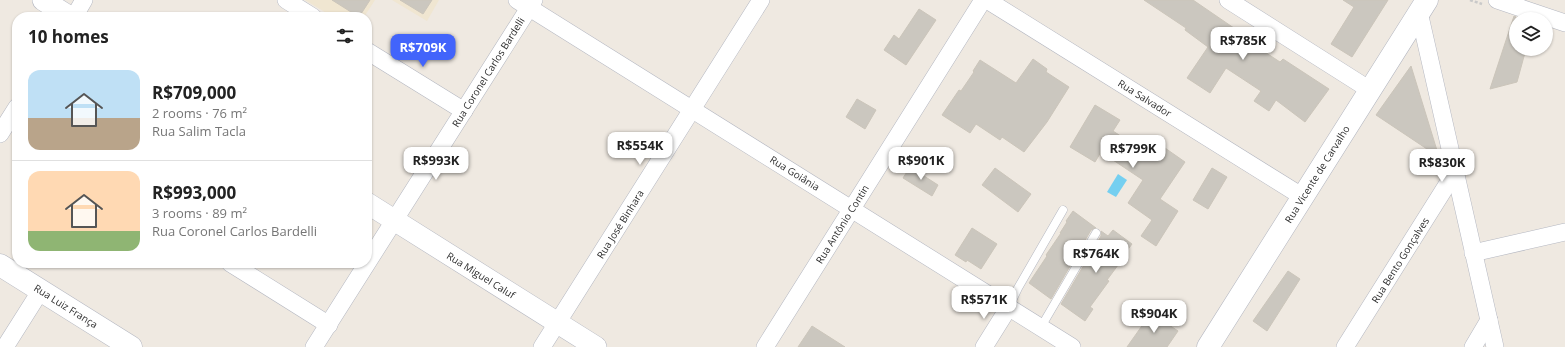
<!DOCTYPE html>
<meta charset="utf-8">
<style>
:root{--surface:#fff;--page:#f2f2f2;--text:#222;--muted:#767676;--line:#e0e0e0;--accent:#4264fb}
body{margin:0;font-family:"Open Sans",sans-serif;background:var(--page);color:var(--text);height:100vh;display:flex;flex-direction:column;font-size:15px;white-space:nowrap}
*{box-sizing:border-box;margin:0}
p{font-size:13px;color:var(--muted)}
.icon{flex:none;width:22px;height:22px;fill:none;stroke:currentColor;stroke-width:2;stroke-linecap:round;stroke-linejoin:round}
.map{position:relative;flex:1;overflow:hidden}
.drawer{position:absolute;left:12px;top:12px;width:360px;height:256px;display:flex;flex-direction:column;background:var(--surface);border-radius:16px;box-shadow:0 1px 3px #0004}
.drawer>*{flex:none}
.controls{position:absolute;left:1509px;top:12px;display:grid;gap:8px}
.controls a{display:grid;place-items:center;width:44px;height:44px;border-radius:50%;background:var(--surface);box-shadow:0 1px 3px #0004;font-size:20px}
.price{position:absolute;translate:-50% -34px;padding:0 9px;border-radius:8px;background:#fff;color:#222;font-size:13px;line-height:26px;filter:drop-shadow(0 1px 2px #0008)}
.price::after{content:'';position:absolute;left:50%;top:24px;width:12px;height:9px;margin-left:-6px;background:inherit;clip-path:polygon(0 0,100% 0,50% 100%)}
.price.active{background:var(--accent);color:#fff}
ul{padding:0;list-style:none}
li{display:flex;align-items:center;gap:12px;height:100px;padding:0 16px}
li+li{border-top:1px solid var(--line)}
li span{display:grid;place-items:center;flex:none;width:112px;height:80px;border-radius:12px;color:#555}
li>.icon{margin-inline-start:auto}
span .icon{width:48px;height:48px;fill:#fffc;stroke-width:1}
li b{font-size:17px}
h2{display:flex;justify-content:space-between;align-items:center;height:48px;padding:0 16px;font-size:17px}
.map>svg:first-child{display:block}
.education{fill:#f0e6d1}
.water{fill:#75cff0}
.building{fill:#cbc7bf;stroke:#cbc5ba}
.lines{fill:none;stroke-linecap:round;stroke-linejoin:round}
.service-casing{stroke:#b4b7c1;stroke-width:9}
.minor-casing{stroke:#b4b7c1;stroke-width:18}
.tertiary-casing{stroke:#b4b7c1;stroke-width:22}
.secondary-casing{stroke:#b4b7c1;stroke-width:23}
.path{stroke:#c9c9c9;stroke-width:2.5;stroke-dasharray:3 2;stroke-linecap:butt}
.service{stroke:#fff;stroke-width:8}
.minor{stroke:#fff;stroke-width:17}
.tertiary{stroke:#fff;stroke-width:21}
.secondary{stroke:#fff;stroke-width:22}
.labels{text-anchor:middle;stroke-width:4;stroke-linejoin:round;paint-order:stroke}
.street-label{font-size:10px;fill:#2e2e2e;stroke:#fff}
</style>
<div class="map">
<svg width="1565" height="347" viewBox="0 0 1565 347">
<rect width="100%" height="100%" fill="#efe9e1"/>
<g class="education">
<path d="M305,0H375L364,17H333Z"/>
<path d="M392,0H439L427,21Z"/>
</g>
<path class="water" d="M1118,174L1127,180L1116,197L1107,192Z"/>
<g class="building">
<path d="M332,0H370L359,17Z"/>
<path d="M400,0H432L423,14Z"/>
<path d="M1144,0H1193L1247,37L1245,39L1280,62L1283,59L1329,89L1305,122L1276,100L1269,111L1254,101L1261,91L1226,68L1210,93L1187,78L1208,47L1185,30L1186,28Z"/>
<path d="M1343,0H1388L1352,57L1331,44L1354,7Z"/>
<path d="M919,9L936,20L906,65L884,50L894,35L899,39Z"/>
<path d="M1514,16L1516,17V49H1526L1517,82L1490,89Z"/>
<path d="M1033,59L1047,69L1046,72L1069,87L1047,122L1024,152L1002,137L1000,140L976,124L970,133L942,115L959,90L961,91L974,72L973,71L980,60L1016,83Z"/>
<path d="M1411,66L1439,157L1376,115Z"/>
<path d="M857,99L876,110L865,129L846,117Z"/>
<path d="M1095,105L1120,120L1113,131L1157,160L1165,148L1185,162L1160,199L1178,211L1156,246L1141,236L1152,220L1128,203L1143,180L1101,152L1095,162L1070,147Z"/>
<path d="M910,167L938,185L932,196L903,178Z"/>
<path d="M995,168L1031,194L1018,212L982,185Z"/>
<path d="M1212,168L1227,177L1208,209L1193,200Z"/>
<path d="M1073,211L1096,228L1091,230L1051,299L1029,283L1047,256L1046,255L1061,233H1060L1067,222L1066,221Z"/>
<path d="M972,228L997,244L981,269L967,260L966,262L955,255Z"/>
<path d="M1113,230L1132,244L1123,256L1124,257L1107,280L1109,281L1090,307L1093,309L1085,321L1061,304L1101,236V231L1108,236Z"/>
<path d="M1288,271L1300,279L1267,331L1253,321Z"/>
<path d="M1151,313L1178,331L1167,347H1127Z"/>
<path d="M812,326L845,347H798Z"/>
</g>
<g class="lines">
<defs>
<g id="service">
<path d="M1009,307L1018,288L1063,210"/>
<path d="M1041,327L1096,233"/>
</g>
<g id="minor">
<path d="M286,0L313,17"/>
<path d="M517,0L1072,347"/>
<path d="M987,0L1303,197"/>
<path d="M1228,0L1370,90"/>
<path d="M1497,0L1565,23"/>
<path d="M1419,12L1495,347"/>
<path d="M74,17L84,0"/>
<path d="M367,51L464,111"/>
<path d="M0,134L17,107"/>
<path d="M1473,253L1565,232"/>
<path d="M230,263L329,325"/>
<path d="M5,347L41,290"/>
<path d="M314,347L534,0"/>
<path d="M542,347L761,0"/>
<path d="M765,347L983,0"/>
<path d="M984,347L1009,307"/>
<path d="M1345,347L1455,172"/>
<path d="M1473,347L1489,320"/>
</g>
<g id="tertiary">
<path d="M43,0L70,17"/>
<path d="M367,203L596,347"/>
</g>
<g id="secondary">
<path d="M0,265L131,347"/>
<path d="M1208,347L1427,0"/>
</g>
</defs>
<use href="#service" class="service-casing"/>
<use href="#minor" class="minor-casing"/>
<use href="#tertiary" class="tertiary-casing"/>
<use href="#secondary" class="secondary-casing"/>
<path class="path" d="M1470,0L1482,4"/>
<use href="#service" class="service"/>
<use href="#minor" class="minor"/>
<use href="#tertiary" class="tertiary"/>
<use href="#secondary" class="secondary"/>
</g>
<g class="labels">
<g class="street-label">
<text transform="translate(488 72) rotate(-58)" y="4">Rua Coronel Carlos Bardelli</text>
<text transform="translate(1145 98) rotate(32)" y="4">Rua Salvador</text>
<text transform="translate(795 173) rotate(32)" y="4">Rua Goiânia</text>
<text transform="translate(1317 174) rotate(-58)" y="4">Rua Vicente de Carvalho</text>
<text transform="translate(620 224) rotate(-58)" y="4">Rua José Binhara</text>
<text transform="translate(842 224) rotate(-58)" y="4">Rua Antônio Contin</text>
<text transform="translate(1400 260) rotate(-58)" y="4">Rua Bento Gonçalves</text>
<text transform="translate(481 275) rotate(32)" y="4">Rua Miguel Caluf</text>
<text transform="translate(66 306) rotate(32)" y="4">Rua Luiz França</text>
</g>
</g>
</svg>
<div class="controls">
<a><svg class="icon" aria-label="layers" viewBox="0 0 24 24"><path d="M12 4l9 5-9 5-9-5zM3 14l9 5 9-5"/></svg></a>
</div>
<b class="price" style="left:1243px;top:61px">R$785K</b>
<b class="price active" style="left:423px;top:68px">R$709K</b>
<b class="price" style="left:640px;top:166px">R$554K</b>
<b class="price" style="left:1133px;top:169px">R$799K</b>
<b class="price" style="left:436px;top:181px">R$993K</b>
<b class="price" style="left:921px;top:181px">R$901K</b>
<b class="price" style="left:1442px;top:183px">R$830K</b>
<b class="price" style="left:1096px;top:274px">R$764K</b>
<b class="price" style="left:984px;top:320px">R$571K</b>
<b class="price" style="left:1154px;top:334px">R$904K</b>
<section class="drawer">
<h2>10 homes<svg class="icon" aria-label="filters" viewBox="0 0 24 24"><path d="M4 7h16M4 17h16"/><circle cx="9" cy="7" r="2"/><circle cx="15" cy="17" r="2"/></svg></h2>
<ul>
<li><span style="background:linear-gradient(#bfe0f5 60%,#b9a48a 0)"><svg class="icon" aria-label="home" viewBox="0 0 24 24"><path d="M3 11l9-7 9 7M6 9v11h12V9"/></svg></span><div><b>R$709,000</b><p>2 rooms · 76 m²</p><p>Rua Salim Tacla</p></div></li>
<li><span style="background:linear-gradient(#ffd9b3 75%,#8fb573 0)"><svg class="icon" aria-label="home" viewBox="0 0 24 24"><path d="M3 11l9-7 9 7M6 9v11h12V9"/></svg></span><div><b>R$993,000</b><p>3 rooms · 89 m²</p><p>Rua Coronel Carlos Bardelli</p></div></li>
</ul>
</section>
</div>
